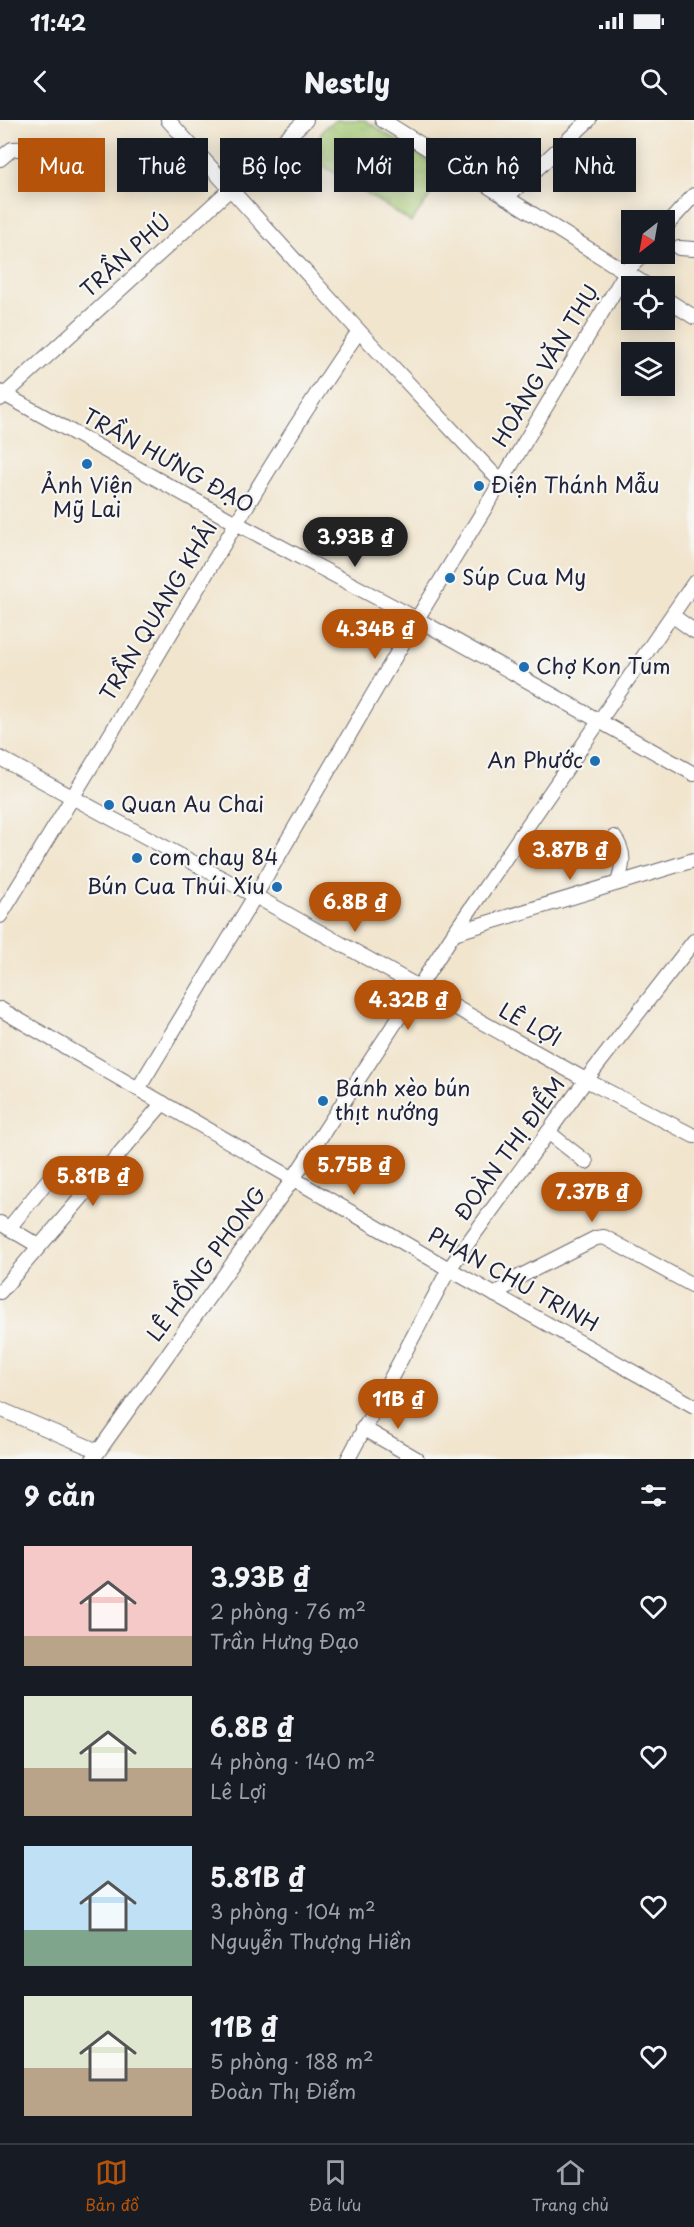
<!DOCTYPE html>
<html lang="vi">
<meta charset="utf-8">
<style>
:root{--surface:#171b24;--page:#242831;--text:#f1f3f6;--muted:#9ea1a6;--line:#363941;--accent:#b45309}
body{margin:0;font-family:"Playpen Sans",sans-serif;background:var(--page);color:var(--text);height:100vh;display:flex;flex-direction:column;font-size:22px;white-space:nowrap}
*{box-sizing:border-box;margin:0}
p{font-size:20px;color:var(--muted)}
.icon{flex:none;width:33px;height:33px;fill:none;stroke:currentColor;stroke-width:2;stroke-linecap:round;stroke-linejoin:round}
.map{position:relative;height:1339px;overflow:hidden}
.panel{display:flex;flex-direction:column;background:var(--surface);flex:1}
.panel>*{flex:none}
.banner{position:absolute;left:18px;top:18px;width:658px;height:54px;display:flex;gap:12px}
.needle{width:39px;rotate:211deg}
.controls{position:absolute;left:621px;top:90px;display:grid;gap:12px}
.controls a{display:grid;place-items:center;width:54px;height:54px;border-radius:0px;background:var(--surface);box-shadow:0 3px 15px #0003;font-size:30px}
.price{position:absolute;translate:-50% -51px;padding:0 14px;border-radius:21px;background:var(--accent);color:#fff;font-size:20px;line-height:39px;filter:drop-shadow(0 2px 3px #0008)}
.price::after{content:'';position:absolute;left:50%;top:36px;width:18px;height:14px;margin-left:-9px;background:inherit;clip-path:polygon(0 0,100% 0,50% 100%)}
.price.active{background:#222;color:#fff}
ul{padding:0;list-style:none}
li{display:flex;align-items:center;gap:18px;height:150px;padding:0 24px}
li span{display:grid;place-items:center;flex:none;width:168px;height:120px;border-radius:0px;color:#555}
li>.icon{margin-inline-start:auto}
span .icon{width:72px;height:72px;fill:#fffc;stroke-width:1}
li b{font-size:26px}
h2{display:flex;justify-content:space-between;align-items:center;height:72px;padding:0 24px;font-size:26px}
.tag{padding:0 21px;border-radius:0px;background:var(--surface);box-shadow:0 3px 15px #0003;font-size:21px;line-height:54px}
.tag.active{background:var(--accent);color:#fff}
.status{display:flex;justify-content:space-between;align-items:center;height:42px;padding:0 30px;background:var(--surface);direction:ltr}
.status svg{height:16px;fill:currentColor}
header{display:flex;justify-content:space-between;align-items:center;height:78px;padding:0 24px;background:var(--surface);font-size:27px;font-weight:800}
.menu{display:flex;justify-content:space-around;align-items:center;height:84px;border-top:2px solid var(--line);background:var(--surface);font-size:16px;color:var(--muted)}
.menu a{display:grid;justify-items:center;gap:3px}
.menu .active{color:var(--accent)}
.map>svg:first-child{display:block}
.park{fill:url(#park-tufts);stroke:#647657;stroke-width:1.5}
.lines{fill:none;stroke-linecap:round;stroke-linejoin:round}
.minor-casing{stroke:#6a666e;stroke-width:16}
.minor{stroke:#fff;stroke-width:14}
.poi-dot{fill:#1f6fb2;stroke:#f6f6f2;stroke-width:2}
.labels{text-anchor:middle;stroke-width:4.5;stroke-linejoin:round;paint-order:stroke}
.street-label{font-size:21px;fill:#22223b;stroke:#f6f6f2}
.poi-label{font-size:21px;fill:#22223b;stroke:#f6f6f2;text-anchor:start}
</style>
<div class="status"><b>11:42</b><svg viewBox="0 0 49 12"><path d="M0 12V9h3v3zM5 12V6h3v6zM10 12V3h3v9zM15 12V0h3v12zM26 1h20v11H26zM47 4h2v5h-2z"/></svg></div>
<header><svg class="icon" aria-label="back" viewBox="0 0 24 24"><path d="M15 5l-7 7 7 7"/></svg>Nestly<svg class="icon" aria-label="search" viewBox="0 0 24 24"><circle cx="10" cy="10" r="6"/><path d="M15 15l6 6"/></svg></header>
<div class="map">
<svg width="694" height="1339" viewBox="0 0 694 1339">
<defs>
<pattern id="park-tufts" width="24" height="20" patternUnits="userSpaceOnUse" patternTransform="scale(1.5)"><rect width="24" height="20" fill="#a5ca73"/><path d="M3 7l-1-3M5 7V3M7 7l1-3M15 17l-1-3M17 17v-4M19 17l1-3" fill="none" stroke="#8ead64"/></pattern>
</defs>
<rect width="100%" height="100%" fill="#f6f6f2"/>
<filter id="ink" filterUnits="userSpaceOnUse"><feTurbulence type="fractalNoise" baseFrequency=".0167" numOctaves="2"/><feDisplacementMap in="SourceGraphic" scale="12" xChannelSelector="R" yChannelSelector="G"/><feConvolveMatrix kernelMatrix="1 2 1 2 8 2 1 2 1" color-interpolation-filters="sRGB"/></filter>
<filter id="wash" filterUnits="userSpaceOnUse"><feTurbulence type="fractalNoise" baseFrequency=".008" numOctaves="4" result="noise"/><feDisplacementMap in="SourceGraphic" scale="24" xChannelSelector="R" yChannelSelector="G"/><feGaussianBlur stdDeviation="1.35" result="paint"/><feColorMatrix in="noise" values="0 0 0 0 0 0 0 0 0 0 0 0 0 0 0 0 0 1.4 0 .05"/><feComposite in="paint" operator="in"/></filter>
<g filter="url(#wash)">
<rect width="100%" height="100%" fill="#f1e5ce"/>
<path class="park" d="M337,0H365L447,53L411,102L308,36L325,7Z"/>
</g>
<g filter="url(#ink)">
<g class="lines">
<defs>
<g id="minor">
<path d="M168,0L359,211L501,362"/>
<path d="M382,0L648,166"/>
<path d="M0,39L12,29L54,28"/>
<path d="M506,78L589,0"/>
<path d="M664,108L694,75"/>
<path d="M679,128L694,129"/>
<path d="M664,178L694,197"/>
<path d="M0,272L236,403L417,499L694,654"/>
<path d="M0,279L306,0"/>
<path d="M673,496L694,511"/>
<path d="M0,638L255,776L586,960L694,1016"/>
<path d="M614,717C626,733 623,744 618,763"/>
<path d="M0,796C62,696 121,597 181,496C238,400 295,303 359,211"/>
<path d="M454,813L694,740"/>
<path d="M0,889L449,1149L694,1286"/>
<path d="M138,969L255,776L417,499L501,362L626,152L643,134"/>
<path d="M548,1012L586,1042"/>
<path d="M0,1103L39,1126"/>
<path d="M9,1108L52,1055L61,1051L77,1055"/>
<path d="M0,1172L163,983"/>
<path d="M495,1175L519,1157L596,1118L604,1117L694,1166"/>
<path d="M0,1289L98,1331"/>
<path d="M363,1308L417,1339"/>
<path d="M93,1339L293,1059L454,813L694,463"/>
<path d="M348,1339L449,1149L586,960L694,821"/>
</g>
</defs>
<use href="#minor" class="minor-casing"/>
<use href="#minor" class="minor"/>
</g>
</g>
<g class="poi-dot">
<circle cx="87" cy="344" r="6"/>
<circle cx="479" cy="366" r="6"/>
<circle cx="450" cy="458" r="6"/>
<circle cx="524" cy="547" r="6"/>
<circle cx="595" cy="641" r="6"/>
<circle cx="109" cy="685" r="6"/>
<circle cx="137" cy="738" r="6"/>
<circle cx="277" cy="767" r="6"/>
<circle cx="323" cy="981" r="6"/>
</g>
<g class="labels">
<g class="street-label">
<text transform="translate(126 136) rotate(-42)" y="7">TRẦN PHÚ</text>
<text transform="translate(546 246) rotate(-59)" y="7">HOÀNG VĂN THỤ</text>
<text transform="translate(168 341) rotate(29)" y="7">TRẦN HƯNG ĐẠO</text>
<text transform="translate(159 491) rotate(-59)" y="7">TRẦN QUANG KHẢI</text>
<text transform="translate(530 905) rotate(29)" y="7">LÊ LỢI</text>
<text transform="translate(510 1029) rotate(-54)" y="7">ĐOÀN THỊ ĐIỂM</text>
<text transform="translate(207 1144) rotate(-54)" y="7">LÊ HỒNG PHONG</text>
<text transform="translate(513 1160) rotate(29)" y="7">PHAN CHU TRINH</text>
</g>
<g class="poi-label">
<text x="87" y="373" text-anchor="middle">Ảnh Viện<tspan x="87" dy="24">Mỹ Lai</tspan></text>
<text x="491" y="373">Điện Thánh Mẫu</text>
<text x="462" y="465">Súp Cua My</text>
<text x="536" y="554">Chợ Kon Tum</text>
<text x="583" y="648" text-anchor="end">An Phước</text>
<text x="121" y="692">Quan Au Chai</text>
<text x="149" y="745">com chay 84</text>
<text x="265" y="774" text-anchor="end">Bún Cua Thúi Xíu</text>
<text x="335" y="976">Bánh xèo bún<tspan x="335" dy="24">thịt nướng</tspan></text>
</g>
</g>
</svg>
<div class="controls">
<a><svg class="needle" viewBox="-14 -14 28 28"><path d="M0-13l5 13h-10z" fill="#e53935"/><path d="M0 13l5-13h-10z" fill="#9ea1a6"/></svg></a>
<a><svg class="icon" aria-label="locate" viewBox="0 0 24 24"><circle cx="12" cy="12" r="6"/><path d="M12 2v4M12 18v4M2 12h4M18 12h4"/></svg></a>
<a><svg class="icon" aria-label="layers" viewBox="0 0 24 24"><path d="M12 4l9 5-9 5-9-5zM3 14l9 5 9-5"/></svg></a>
</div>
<b class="price active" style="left:355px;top:448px">3.93B ₫</b>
<b class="price" style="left:375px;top:540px">4.34B ₫</b>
<b class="price" style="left:570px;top:761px">3.87B ₫</b>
<b class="price" style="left:355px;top:813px">6.8B ₫</b>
<b class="price" style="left:408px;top:911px">4.32B ₫</b>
<b class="price" style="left:354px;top:1076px">5.75B ₫</b>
<b class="price" style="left:93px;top:1087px">5.81B ₫</b>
<b class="price" style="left:592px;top:1103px">7.37B ₫</b>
<b class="price" style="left:398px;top:1310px">11B ₫</b>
<div class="banner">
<a class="tag active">Mua</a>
<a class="tag">Thuê</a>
<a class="tag">Bộ lọc</a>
<a class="tag">Mới</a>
<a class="tag">Căn hộ</a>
<a class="tag">Nhà</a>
</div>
</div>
<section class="panel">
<h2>9 căn<svg class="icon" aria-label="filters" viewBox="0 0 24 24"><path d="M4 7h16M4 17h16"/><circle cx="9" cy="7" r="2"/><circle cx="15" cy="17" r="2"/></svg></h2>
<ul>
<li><span style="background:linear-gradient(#f6c9c9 75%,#b9a48a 0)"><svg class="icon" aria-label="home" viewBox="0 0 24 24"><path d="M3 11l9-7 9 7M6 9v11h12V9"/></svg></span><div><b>3.93B ₫</b><p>2 phòng · 76 m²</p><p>Trần Hưng Đạo</p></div><svg class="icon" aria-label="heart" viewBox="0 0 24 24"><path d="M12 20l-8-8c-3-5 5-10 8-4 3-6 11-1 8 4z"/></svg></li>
<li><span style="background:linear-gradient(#dfe7d0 60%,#b9a48a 0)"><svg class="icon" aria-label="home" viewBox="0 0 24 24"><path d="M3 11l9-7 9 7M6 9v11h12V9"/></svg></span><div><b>6.8B ₫</b><p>4 phòng · 140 m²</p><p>Lê Lợi</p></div><svg class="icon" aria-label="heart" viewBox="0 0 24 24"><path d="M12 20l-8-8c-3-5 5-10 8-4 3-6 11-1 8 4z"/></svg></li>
<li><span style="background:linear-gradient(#bfe0f5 70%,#7fa58c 0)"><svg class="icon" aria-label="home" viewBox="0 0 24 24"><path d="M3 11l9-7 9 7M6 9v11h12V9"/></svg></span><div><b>5.81B ₫</b><p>3 phòng · 104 m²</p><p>Nguyễn Thượng Hiền</p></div><svg class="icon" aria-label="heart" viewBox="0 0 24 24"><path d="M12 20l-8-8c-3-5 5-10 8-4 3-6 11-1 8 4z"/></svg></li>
<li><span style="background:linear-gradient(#dfe7d0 60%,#b9a48a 0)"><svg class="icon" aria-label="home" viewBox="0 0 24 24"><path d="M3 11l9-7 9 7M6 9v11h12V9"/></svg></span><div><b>11B ₫</b><p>5 phòng · 188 m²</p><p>Đoàn Thị Điểm</p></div><svg class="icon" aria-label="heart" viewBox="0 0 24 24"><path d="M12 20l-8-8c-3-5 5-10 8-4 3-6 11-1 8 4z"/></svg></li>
</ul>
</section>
<nav class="menu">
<a class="active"><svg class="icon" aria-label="map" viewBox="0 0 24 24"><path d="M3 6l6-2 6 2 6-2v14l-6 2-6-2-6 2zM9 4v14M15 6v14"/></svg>Bản đồ</a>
<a><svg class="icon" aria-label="saved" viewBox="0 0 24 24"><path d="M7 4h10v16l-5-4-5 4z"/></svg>Đã lưu</a>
<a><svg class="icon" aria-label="home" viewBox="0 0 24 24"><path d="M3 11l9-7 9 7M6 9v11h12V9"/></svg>Trang chủ</a>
</nav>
